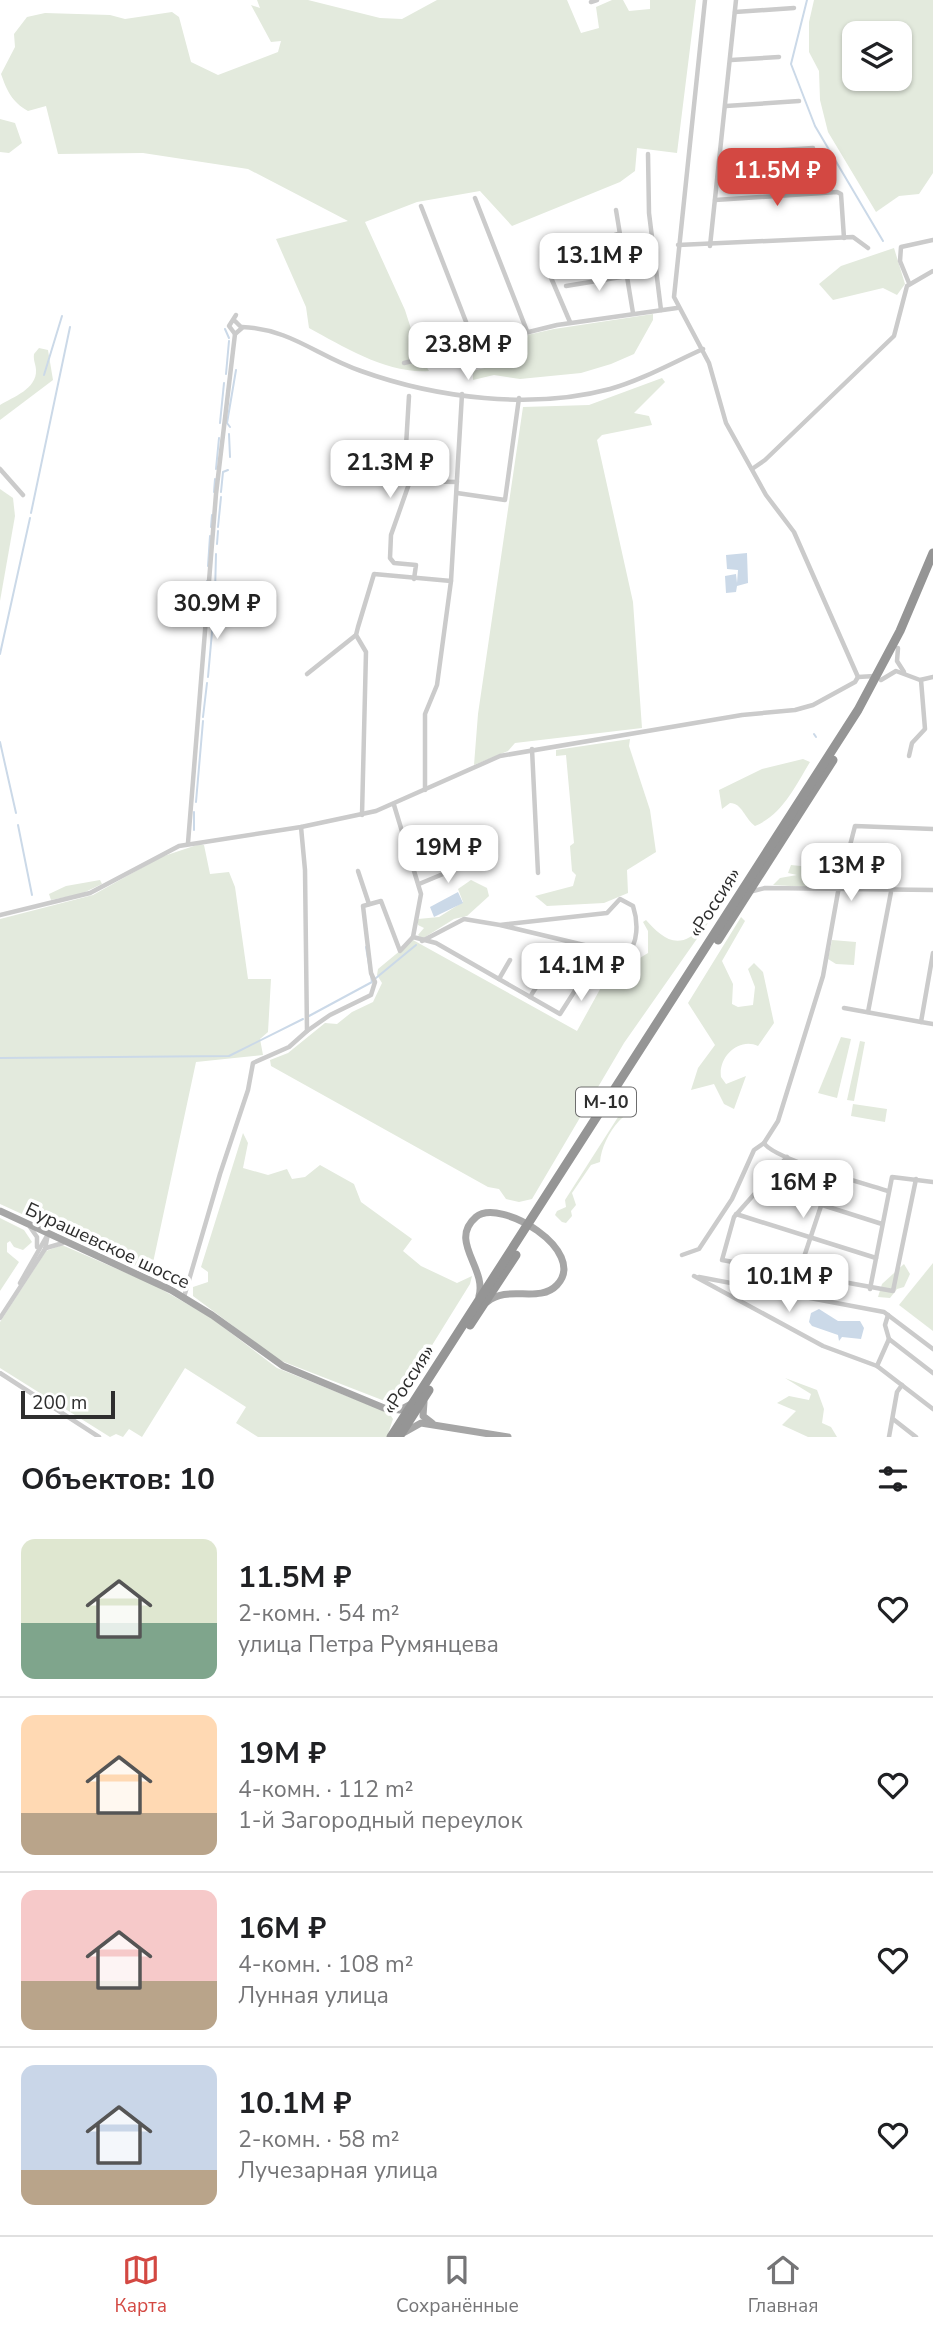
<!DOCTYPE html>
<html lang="ru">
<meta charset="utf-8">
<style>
:root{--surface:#fff;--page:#f6f6f6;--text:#202124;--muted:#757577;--line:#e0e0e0;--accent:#d34842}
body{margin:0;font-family:"Nunito Sans",sans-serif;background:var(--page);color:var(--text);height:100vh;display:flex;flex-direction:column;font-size:26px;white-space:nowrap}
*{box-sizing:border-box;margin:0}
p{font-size:23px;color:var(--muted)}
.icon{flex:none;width:38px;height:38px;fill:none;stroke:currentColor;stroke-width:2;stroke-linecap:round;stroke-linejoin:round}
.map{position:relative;height:1437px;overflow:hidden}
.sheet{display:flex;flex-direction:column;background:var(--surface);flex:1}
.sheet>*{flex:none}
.controls{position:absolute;left:842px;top:21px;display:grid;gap:14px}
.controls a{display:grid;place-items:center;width:70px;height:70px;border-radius:14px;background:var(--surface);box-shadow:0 2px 5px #0004;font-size:35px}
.scale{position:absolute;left:21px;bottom:18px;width:94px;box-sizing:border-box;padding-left:7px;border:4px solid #2e2e2e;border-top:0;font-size:19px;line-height:24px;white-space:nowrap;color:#2e2e2e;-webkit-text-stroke:5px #fff;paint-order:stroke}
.price{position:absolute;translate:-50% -60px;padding:0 16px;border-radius:14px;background:#fff;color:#222;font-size:23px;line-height:46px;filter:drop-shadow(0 2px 4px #0008)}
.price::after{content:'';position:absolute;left:50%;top:42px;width:21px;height:16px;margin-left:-10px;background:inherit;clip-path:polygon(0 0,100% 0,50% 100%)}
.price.active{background:var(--accent);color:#fff}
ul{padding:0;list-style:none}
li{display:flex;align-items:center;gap:21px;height:175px;padding:0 21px}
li+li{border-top:2px solid var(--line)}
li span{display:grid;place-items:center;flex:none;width:196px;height:140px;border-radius:14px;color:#555}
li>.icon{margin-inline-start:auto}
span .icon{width:84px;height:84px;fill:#fffc;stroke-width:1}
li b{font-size:30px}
h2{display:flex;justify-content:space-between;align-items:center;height:84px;padding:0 21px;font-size:30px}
.menu{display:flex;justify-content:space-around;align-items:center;height:98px;border-top:2px solid var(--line);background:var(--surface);font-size:19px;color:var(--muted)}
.menu a{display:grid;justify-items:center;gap:4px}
.menu .active{color:var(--accent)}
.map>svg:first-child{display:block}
.green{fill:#e3eadd;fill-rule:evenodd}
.water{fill:#cbd9e8}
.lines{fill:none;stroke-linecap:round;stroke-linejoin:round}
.stream{stroke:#cbd9e8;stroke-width:2}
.minor{stroke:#cbcbcb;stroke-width:4.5}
.major{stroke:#a6a6a6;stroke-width:7}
.highway{stroke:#959595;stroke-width:9}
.labels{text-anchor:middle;stroke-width:7;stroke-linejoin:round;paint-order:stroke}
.shield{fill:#fff;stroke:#6d6d6d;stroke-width:2}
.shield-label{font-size:18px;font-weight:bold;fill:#2e2e2e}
.street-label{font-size:19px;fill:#2e2e2e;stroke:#fff}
</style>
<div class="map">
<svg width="933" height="1437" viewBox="0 0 933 1437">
<rect width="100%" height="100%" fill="#fff"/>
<g class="green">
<path d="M257,0H308L380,18L402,19L437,0H567L581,33L599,28L596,7L612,0H623L629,11L650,9V0H696L677,153L637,148L635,171L620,182L512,226L480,191L417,202L365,222L405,310L419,354L429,371C387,374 344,347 309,328L306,307L276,239L348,221L248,169L143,153L58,154L46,106L28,111C12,102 7,91 1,74L15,47L14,34L27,17L45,13L110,15L125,19L172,12L179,17L191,62L218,75L278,52L281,41L271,42L251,5L260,8Z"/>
<path d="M814,0H933V173L919,194L899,196L876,212L828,132L820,100L819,71L809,52V22ZM854,33H900V79H854Z"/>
<path d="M0,119L15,123L22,143L9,153L0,152Z"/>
<path d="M894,248L905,284L897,295L883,288L833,300L819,284L841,266Z"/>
<path d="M653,314V320L634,354L611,364L581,373L520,379L494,375L473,380V371L492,366L487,344L554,329Z"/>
<path d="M39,348L48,350L53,380L0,420V405C13,397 37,389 36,370C36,365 33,360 34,354Z"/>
<path d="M662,378L665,382L634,413L649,416L652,425L602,435L597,440L633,602L642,728L515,743L508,751L474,765L478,714L523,407L589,405Z"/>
<path d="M0,489L13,498L15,516L0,601Z"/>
<path d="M630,739L629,746L650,810L656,852L627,870L628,893L604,903L547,906L535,896L573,886L576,875L572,871L570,846L574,843L566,755L556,756V750Z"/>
<path d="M803,759L810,762C795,787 782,815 755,826C745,819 742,803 730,803L722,809L719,790L762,769Z"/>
<path d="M200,844L204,845L210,874L229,872L235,887L248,979H271L268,1032L260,1039L263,1055L196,1062L151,1272L146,1266L138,1267L0,1204V919L93,895L161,857Z"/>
<path d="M791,865L829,869V876L809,875L812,882L808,887L773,885L780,878L797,875L788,873Z"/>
<path d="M100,880L102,884L81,894L51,900L49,894L66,886Z"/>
<path d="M471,880L487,888L489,896L467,916L454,919L422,939L418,935L424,928L418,925V919L439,917L463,902L458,889Z"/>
<path d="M741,917L745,921L722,961L733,984L732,1004L738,1007L753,1005L755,987L748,969L754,963L763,972L774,1023L758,1046C739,1037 718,1057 721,1077L726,1084L746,1076L734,1109L724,1104L714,1084L691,1090L698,1068L715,1045L688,1003Z"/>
<path d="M646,920C658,933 672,948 690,937C697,933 700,926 708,923L624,1043L532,1199L519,1202L506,1199L499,1189L488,1187L271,1066L270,1060L288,1053L325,1023L337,1024L352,1012L373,1002L382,983L377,975L378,969L413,940L577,1031L604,982L622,979L630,964L648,953V931L643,922Z"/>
<path d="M832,940L856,942L854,965L836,964L828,959Z"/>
<path d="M584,948L606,954L604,966L596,971L571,962L580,959Z"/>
<path d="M841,1037L851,1039L837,1098L818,1093Z"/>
<path d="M860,1041L865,1042L854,1101L847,1100Z"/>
<path d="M631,1102L636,1104C632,1113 625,1114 619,1121C609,1132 601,1148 600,1162L591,1165L572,1193L576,1205L571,1211L572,1216L566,1223L562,1222L555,1215L557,1211L566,1207L565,1200L627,1103Z"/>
<path d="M853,1104L887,1109L885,1122L851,1116Z"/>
<path d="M243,1133L248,1143L243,1168L268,1175L287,1169L292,1179L305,1177L320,1165L354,1184L361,1202L412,1239L403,1251L421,1266L457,1283L472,1276L470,1284L395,1405L279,1360L193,1296V1287L208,1282V1272L201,1267Z"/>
<path d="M0,1218L24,1230L32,1242L23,1250L14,1247L10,1241L7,1243V1252L19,1262L0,1291Z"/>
<path d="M62,1245L154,1285L210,1317L277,1368L389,1413L393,1419L387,1437H258L236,1423L246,1407L185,1368L142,1437L129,1429L123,1437L116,1434L110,1437L0,1368V1322L46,1251Z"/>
<path d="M933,1263V1331L899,1305Z"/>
<path d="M904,1264L910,1274L904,1287L897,1289L890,1298L878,1297L882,1284Z"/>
<path d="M785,1378L817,1390L824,1409L822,1423L831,1427L837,1437H808L782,1425L796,1411L777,1403L789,1396L809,1400L811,1394Z"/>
</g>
<g class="water">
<path d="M747,553L748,583L737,586L736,592L726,593L725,576L736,574L737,583L738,570L727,569L726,555Z"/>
<path d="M458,892L463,903L434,917L430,907Z"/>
<path d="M819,1309L838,1321H860L864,1328L861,1339L842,1337L839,1341L838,1335L812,1326L809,1322L811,1313Z"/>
</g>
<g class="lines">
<g class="stream">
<path d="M807,0L791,64L815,126L883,241"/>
<path d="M225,329L229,338"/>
<path d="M226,374L229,341"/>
<path d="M44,375L62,316"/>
<path d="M220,423L224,383"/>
<path d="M230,427L227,423L236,370"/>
<path d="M229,434L230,457"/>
<path d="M216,469L219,438"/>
<path d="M214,492L215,479"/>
<path d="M221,492L223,472L228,470"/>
<path d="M31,513L70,327"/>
<path d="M211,527L212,515"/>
<path d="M218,527L221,497"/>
<path d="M217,544L218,531"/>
<path d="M208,566L210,536"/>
<path d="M206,592L207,581"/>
<path d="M215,593L216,554"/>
<path d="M0,654L30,518"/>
<path d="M208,677L215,598"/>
<path d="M203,717L207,683"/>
<path d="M814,734L816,737"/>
<path d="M0,742L16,813"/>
<path d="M196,802L203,721"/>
<path d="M18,825L32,895"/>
<path d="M194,830V812"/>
<path d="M376,978L416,945"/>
<path d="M309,1016L372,982L366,947"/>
<path d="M0,1058L229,1056L303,1019"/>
</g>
<g class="minor">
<path d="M705,0L674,297L709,363L726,423L766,495L794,532L858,677L875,676"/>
<path d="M591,2L597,0"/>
<path d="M735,12L794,8"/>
<path d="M731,60L779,57"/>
<path d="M726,106L799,101"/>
<path d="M648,154L649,213L661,310"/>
<path d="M721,154L813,148"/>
<path d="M475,198L527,331"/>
<path d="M715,200L837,192L841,194L844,238"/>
<path d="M421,206L475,345"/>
<path d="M616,210L633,313"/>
<path d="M678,245L853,237L868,248"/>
<path d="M710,246L736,0"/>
<path d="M909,283L900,261L901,247L933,240"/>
<path d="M566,286L627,276"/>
<path d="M235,321L242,328L235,334L229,326L236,315"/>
<path d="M570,322L543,259L618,234"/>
<path d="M242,327C291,329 317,356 361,371C436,398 532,410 610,389C642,380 672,363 703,349"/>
<path d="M404,363L557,325L677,308"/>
<path d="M409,396L406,446L410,481L391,535L390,558L394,563L416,565L414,579"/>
<path d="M0,469L23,495"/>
<path d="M752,469L765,460L894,336L907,286L933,271"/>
<path d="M410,481L457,482"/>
<path d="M457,493L505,500L519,398"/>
<path d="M898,648L897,661L904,672"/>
<path d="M307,674L356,635"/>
<path d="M881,680L896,671L920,680L933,677"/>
<path d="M532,749L538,873"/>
<path d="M909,756L912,743L925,729L921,680"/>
<path d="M425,790V714L437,685L451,581"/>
<path d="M394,805L421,894L413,937L436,943L560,1014L583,978"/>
<path d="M362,815L366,652L356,635L358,627L374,574L451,581L462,394"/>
<path d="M188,843L216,494L235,334"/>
<path d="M358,871L369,904"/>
<path d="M419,884L467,864"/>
<path d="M753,891L765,888L933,890"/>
<path d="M0,915L90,893L179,846L301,827L376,811L500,756L742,715L795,710L813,705L855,682L858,677"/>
<path d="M422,941L464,919L500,925L607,913L620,899L633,906C638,921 639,944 626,955L500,925"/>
<path d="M933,953L921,1022L933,1024"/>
<path d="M499,979L510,960"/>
<path d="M530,997L545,973"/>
<path d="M844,1008L921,1022"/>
<path d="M868,1012L891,892"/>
<path d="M307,1031L330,1015L371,995L375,982L371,973L363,906L381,901L400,951L413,937"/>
<path d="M764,1143C773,1159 866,1184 888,1191"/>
<path d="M787,1157L734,1217L722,1260L893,1291L916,1179"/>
<path d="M762,1186L882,1224"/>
<path d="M736,1214L876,1258"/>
<path d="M30,1227L37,1237V1247"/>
<path d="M46,1248L63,1243"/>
<path d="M682,1255L699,1249L732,1199L754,1150L764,1143L778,1121L823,976L838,892L855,826L933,829"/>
<path d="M798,1275L832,1173"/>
<path d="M694,1276L823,1346L877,1366L933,1409"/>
<path d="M699,1277L884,1312L933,1349"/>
<path d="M20,1283L48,1234"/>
<path d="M870,1289L892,1177L933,1182"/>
<path d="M184,1297L220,1174L248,1090L253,1063L289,1047L307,1031L305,870L301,827"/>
<path d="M0,1318L45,1249L48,1234"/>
<path d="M889,1339L933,1373"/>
<path d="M877,1366L889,1339L885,1325L888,1315"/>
<path d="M0,1373L99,1437"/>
<path d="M893,1419L916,1437"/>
<path d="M889,1437L897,1392L902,1385"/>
</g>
<g class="major">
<path d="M0,1211L171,1290L212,1315L283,1366L384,1408L400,1410L411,1404"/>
<path d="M479,1296C487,1268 448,1241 476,1217C500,1197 589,1251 557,1285C539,1304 508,1284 487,1302"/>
<path d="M424,1402L423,1416L432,1423"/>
<path d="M405,1432L421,1423L508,1437"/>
</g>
<g class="highway">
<path d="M718,940L833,760"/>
<path d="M470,1325L516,1255"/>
<path d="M391,1437L858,710L900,631L933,553"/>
<path d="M399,1437L429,1390"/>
</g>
</g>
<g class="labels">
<rect class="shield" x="576" y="1087.5" width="60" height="29" rx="5"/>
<g class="shield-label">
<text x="606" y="1108">М-10</text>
</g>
<g class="street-label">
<text transform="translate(714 902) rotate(-57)" y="7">«Россия»</text>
<text transform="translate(108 1245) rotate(25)" y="7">Бурашевское шоссе</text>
<text transform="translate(408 1379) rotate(-57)" y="7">«Россия»</text>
</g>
</g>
</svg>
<div class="controls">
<a><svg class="icon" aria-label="layers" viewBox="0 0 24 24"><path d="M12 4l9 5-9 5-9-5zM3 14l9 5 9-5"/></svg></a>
</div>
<div class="scale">200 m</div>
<b class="price active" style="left:777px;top:208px">11.5M ₽</b>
<b class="price" style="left:599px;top:293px">13.1M ₽</b>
<b class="price" style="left:468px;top:382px">23.8M ₽</b>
<b class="price" style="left:390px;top:500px">21.3M ₽</b>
<b class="price" style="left:217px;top:641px">30.9M ₽</b>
<b class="price" style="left:448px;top:885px">19M ₽</b>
<b class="price" style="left:851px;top:903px">13M ₽</b>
<b class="price" style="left:581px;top:1003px">14.1M ₽</b>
<b class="price" style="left:803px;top:1220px">16M ₽</b>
<b class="price" style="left:789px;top:1314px">10.1M ₽</b>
</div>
<section class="sheet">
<h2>Объектов: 10<svg class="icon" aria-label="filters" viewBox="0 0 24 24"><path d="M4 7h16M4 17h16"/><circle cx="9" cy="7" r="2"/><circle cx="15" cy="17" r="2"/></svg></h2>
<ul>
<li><span style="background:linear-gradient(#dfe7d0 60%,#7fa58c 0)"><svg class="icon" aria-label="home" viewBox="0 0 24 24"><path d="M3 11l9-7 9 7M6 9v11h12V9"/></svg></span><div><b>11.5M ₽</b><p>2-комн. · 54 m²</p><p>улица Петра Румянцева</p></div><svg class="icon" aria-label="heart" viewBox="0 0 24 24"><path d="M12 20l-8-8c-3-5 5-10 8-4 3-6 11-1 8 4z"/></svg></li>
<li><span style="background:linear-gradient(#ffd9b3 70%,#b9a48a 0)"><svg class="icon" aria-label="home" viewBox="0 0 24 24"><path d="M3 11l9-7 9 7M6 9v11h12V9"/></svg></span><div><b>19M ₽</b><p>4-комн. · 112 m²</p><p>1-й Загородный переулок</p></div><svg class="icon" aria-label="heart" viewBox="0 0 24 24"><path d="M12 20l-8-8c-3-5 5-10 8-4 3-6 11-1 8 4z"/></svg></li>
<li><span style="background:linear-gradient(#f6c9c9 65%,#b9a48a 0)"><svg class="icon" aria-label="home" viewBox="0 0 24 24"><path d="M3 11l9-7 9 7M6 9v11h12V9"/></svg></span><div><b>16M ₽</b><p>4-комн. · 108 m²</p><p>Лунная улица</p></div><svg class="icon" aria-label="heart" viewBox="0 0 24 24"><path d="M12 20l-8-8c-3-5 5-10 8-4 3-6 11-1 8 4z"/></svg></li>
<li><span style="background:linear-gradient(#c9d6e8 75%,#b9a48a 0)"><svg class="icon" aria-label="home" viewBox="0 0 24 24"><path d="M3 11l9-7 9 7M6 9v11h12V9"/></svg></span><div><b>10.1M ₽</b><p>2-комн. · 58 m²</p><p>Лучезарная улица</p></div><svg class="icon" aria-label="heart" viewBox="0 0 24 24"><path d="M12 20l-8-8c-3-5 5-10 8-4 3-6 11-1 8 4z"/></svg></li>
</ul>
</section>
<nav class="menu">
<a class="active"><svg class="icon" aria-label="map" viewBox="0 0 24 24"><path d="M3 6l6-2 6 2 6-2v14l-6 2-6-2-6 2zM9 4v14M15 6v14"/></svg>Карта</a>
<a><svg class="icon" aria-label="saved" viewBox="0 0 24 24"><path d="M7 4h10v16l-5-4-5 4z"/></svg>Сохранённые</a>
<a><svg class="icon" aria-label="home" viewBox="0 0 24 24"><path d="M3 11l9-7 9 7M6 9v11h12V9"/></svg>Главная</a>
</nav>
